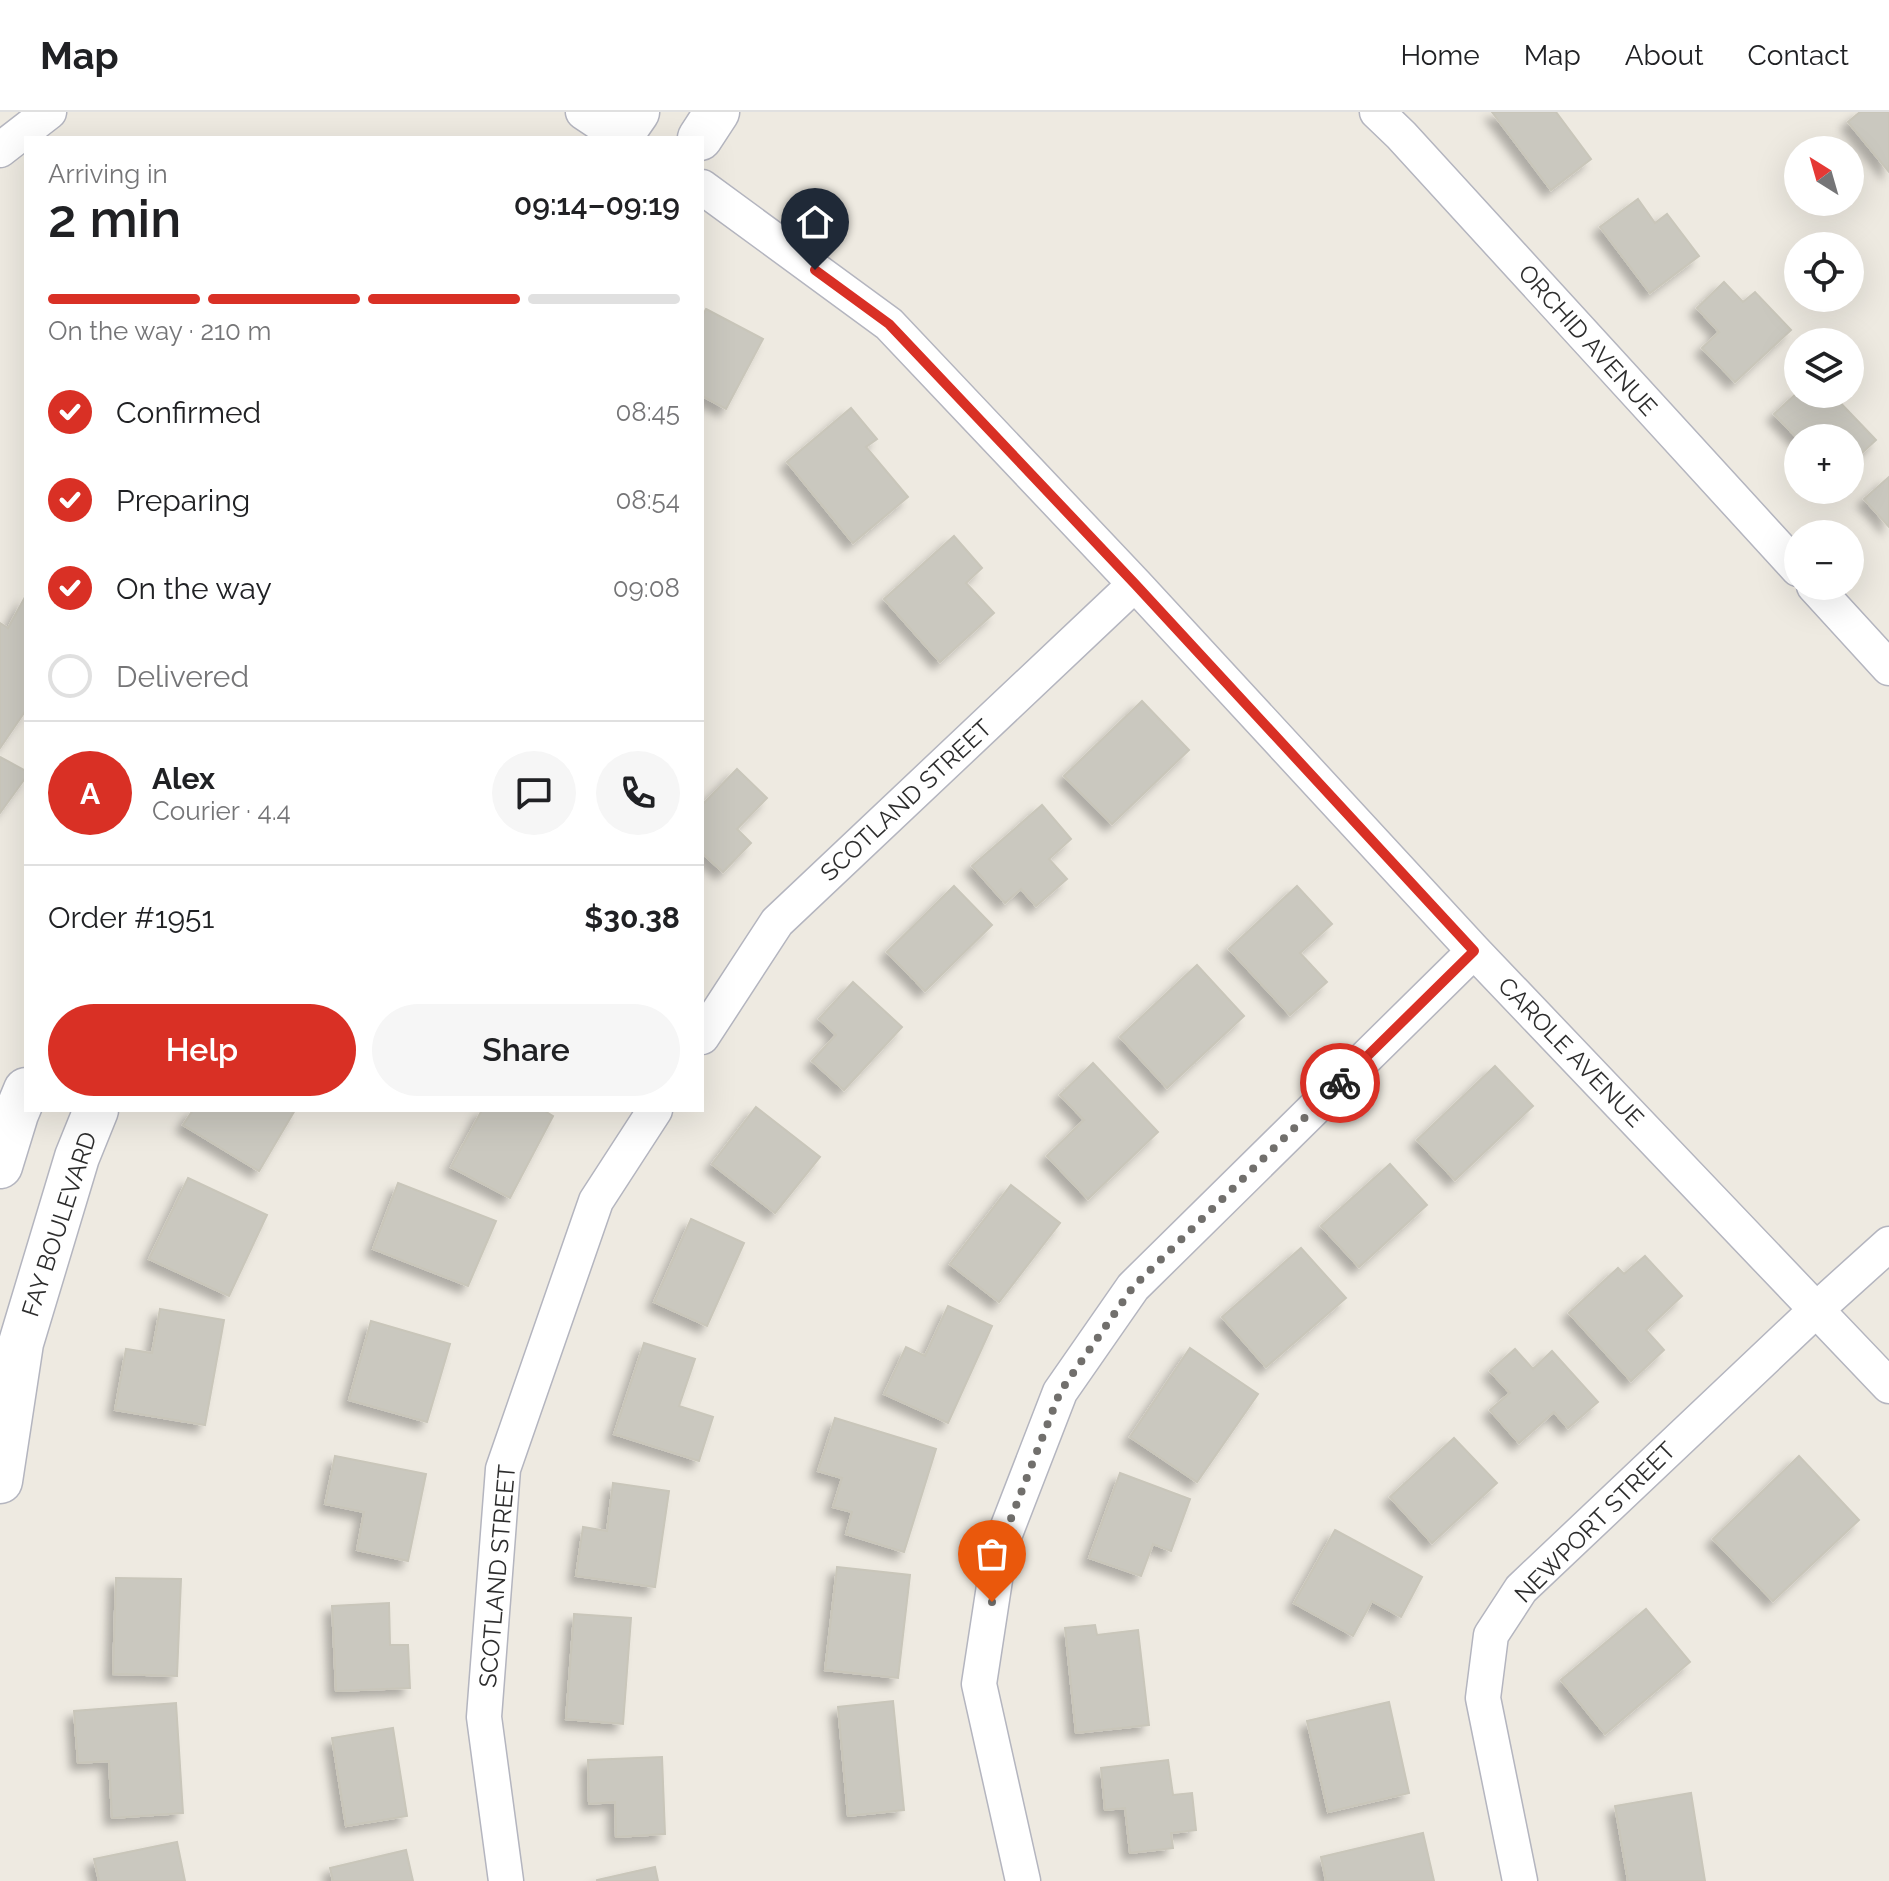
<!DOCTYPE html>
<html lang="en">
<head>
<meta charset="utf-8">
<style>
  :root { --surface:#fff; --page:#f6f6f6; --text:#202124; --muted:#757577; --line:#e0e0e0; --accent:#d93025 }
  body { margin:0; font-family:Raleway,sans-serif; background:var(--page); color:var(--text); height:100vh; display:flex; flex-direction:column; font-size:30px; white-space:nowrap }
  * { box-sizing:border-box; margin:0 }
  p { font-size:26px; color:var(--muted) }
  .icon { flex:none; width:44px; height:44px; fill:none; stroke:currentColor; stroke-width:2; stroke-linecap:round; stroke-linejoin:round }
  .map { position:relative; flex:1; overflow:hidden }
  .panel { position:absolute; left:24px; top:24px; width:680px; height:976px; display:flex; flex-direction:column; background:var(--surface); border-radius:0px; box-shadow:0 8px 32px #0002 }
  .panel>* { flex:none }
  .needle { width:52px; rotate:323deg }
  .fabs { position:absolute; left:1784px; top:24px; display:grid; gap:16px }
  .fabs a { display:grid; place-items:center; width:80px; height:80px; border-radius:50%; background:var(--surface); box-shadow:0 8px 32px #0002; font-size:40px }
  .pin { position:absolute; display:grid; place-items:center; width:68px; height:68px; color:#fff; margin:-82px -34px; border-radius:50% 50% 50% 0; rotate:-45deg; box-shadow:0 0 8px #0007 }
  .pin .icon { rotate:45deg }
  .courier { position:absolute; display:grid; place-items:center; width:80px; height:80px; margin:-40px; border:6px solid #d93025; border-radius:50%; background:#fff; color:#222; box-shadow:0 2px 10px #0007 }
  .summary em { font-style:normal; font-weight:600 }
  .summary div { display:flex; flex-direction:column-reverse }
  .summary { display:flex; align-items:center; justify-content:space-between; height:136px; padding:0 24px }
  h1 { font-size:52px; font-weight:600; line-height:60px }
  .bar { display:grid; grid-template-columns:repeat(4,1fr); gap:12px 8px; align-content:center; height:96px; padding:0 24px }
  .bar i { height:10px; border-radius:6px; background:var(--line) }
  .bar .selected { background:var(--accent) }
  .bar p { grid-column:span 4 }
  .line { display:flex; align-items:center; gap:20px; padding:0 24px; border-top:2px solid var(--line) }
  .line div { flex:1 }
  .round { display:grid; place-items:center; flex:none; width:84px; height:84px; border-radius:42px; background:var(--page) }
  ol { padding:0 24px; list-style:none }
  li { display:flex; align-items:center; gap:24px; height:88px }
  li p { margin-inline-start:auto }
  li .icon { padding:8px; border-radius:50%; background:var(--accent); color:#fff; stroke-width:4 }
  li:last-child { color:var(--muted) }
  li i { width:44px; height:44px; border:4px solid var(--line); border-radius:50% }
  .primary-button { display:flex; gap:16px; margin-top:auto; padding:16px 24px }
  .primary-button a { flex:1; height:92px; border-radius:48px; background:var(--accent); color:#fff; font-size:32px; font-weight:600; line-height:92px; text-align:center }
  .primary-button a+a { background:var(--page); color:var(--text) }
  header { display:flex; align-items:center; gap:48px; box-sizing:border-box; height:112px; padding:0 40px; background:var(--surface); border-bottom:2px solid var(--line) }
  header strong { font-size:38px }
  nav { display:flex; gap:44px; margin-inline-start:auto; font-size:28px }
  .map>svg:first-child { display:block }
  .building { fill:#cac8bf; stroke:#c9c6ba; stroke-width:2; filter:url(#shadow) }
  .lines { fill:none; stroke-linecap:round; stroke-linejoin:round }
  .street-casing { stroke:#b4b5bf; stroke-width:37 }
  .secondary-casing { stroke:#b4b5bf; stroke-width:47 }
  .street { stroke:#fff; stroke-width:34 }
  .secondary { stroke:#fff; stroke-width:44 }
  .done { stroke:#716f6c; stroke-width:8; stroke-dasharray:0 14.4 }
  .route { stroke:#d93025; stroke-width:10 }
  .labels { text-anchor:middle; dominant-baseline:central; stroke-width:6; stroke-linejoin:round; paint-order:stroke }
  .street-label { font-size:24px; fill:#2d2d2d; stroke:#fff }
</style>
</head>
<body>
<header>
<strong>Map</strong>
<nav><a>Home</a><a>Map</a><a>About</a><a>Contact</a></nav>
</header>
<div class="map">
<svg width="1889" height="1769" viewBox="0 0 1889 1769">
  <defs>
    <filter id="shadow"><feDropShadow dx="-7" dy="7" stdDeviation="4" flood-color="#0004"/></filter>
  </defs>
  <rect width="100%" height="100%" fill="#eeeae1"/>
  <path class="building" d="M 1492,0 L 1556,0 L 1591,47 L 1551,78 Z
    M 1860,0 L 1889,0 L 1889,60 L 1848,10 Z
    M 1638,87 L 1655,111 L 1667,102 L 1699,144 L 1650,181 L 1600,115 Z
    M 1724,170 L 1743,190 L 1755,180 L 1791,218 L 1735,270 L 1702,236 L 1719,220 L 1697,196 Z
    M 706,197 L 763,227 L 726,297 L 702,284 L 702,205 Z
    M 1798,280 L 1798,282 L 1832,282 L 1876,328 L 1850,352 L 1850,326 L 1798,327 L 1774,302 Z
    M 851,296 L 877,327 L 866,335 L 908,385 L 853,431 L 787,350 Z
    M 1889,365 L 1889,415 L 1864,387 Z
    M 954,424 L 982,456 L 966,471 L 994,501 L 940,550 L 884,487 Z
    M 25,485 L 26,598 L 0,636 L 0,511 L 8,516 Z
    M 1142,589 L 1189,638 L 1112,712 L 1064,664 Z
    M 0,645 L 26,659 L 26,665 L 0,701 Z
    M 737,657 L 767,686 L 737,717 L 751,731 L 723,760 L 702,741 L 702,693 Z
    M 1042,693 L 1071,727 L 1049,747 L 1067,767 L 1036,794 L 1021,777 L 1005,791 L 972,754 Z
    M 954,774 L 992,813 L 925,879 L 887,840 Z
    M 1297,774 L 1332,812 L 1300,841 L 1327,870 L 1290,903 L 1229,837 Z
    M 1197,853 L 1244,904 L 1167,976 L 1120,925 Z
    M 853,870 L 902,915 L 844,978 L 812,949 L 836,923 L 819,907 Z
    M 1093,951 L 1158,1020 L 1088,1087 L 1047,1044 L 1084,1008 L 1060,983 Z
    M 1495,954 L 1533,994 L 1455,1068 L 1417,1028 Z
    M 756,995 L 820,1045 L 775,1101 L 712,1052 Z
    M 193,998 L 295,998 L 259,1059 L 183,1013 Z
    M 482,998 L 543,998 L 553,1004 L 510,1086 L 451,1055 Z
    M 1390,1052 L 1427,1093 L 1359,1155 L 1321,1114 Z
    M 188,1066 L 267,1103 L 229,1184 L 149,1147 Z
    M 398,1071 L 496,1109 L 468,1174 L 373,1137 Z
    M 1011,1073 L 1060,1111 L 999,1190 L 950,1152 Z
    M 691,1107 L 744,1131 L 707,1214 L 654,1190 Z
    M 1301,1136 L 1346,1186 L 1266,1255 L 1222,1205 Z
    M 1645,1144 L 1682,1184 L 1646,1218 L 1664,1238 L 1631,1269 L 1569,1201 L 1618,1156 L 1624,1162 Z
    M 948,1194 L 992,1214 L 948,1311 L 884,1282 L 906,1235 L 925,1244 Z
    M 160,1197 L 224,1208 L 205,1313 L 115,1298 L 126,1237 L 152,1241 Z
    M 371,1209 L 450,1232 L 427,1310 L 349,1288 Z
    M 644,1231 L 695,1247 L 679,1294 L 713,1305 L 699,1349 L 614,1322 Z
    M 1190,1236 L 1258,1282 L 1197,1370 L 1130,1325 Z
    M 1515,1237 L 1533,1257 L 1552,1239 L 1598,1290 L 1568,1316 L 1554,1300 L 1519,1331 L 1490,1298 L 1510,1281 L 1490,1259 Z
    M 835,1306 L 936,1337 L 904,1440 L 846,1422 L 852,1400 L 833,1395 L 842,1366 L 818,1359 Z
    M 1454,1326 L 1497,1371 L 1432,1431 L 1390,1385 Z
    M 335,1344 L 426,1362 L 408,1449 L 357,1438 L 364,1400 L 325,1392 Z
    M 1799,1344 L 1859,1408 L 1773,1489 L 1713,1427 Z
    M 1120,1361 L 1190,1387 L 1171,1439 L 1153,1432 L 1141,1464 L 1089,1446 Z
    M 613,1371 L 669,1379 L 655,1475 L 576,1464 L 583,1415 L 607,1419 Z
    M 1335,1418 L 1422,1465 L 1401,1505 L 1372,1489 L 1353,1524 L 1294,1491 Z
    M 837,1455 L 910,1463 L 898,1566 L 825,1558 Z
    M 116,1466 L 181,1467 L 177,1564 L 113,1562 Z
    M 389,1491 L 390,1533 L 408,1533 L 410,1576 L 336,1579 L 332,1494 Z
    M 1646,1497 L 1690,1550 L 1605,1622 L 1561,1568 Z
    M 574,1502 L 631,1506 L 623,1612 L 566,1607 Z
    M 1095,1513 L 1097,1523 L 1138,1518 L 1149,1613 L 1076,1621 L 1065,1516 Z
    M 893,1589 L 904,1698 L 848,1704 L 838,1595 Z
    M 1389,1590 L 1409,1681 L 1328,1700 L 1307,1609 Z
    M 176,1591 L 183,1701 L 112,1706 L 109,1649 L 78,1651 L 74,1599 Z
    M 393,1616 L 407,1704 L 346,1714 L 332,1626 Z
    M 662,1645 L 665,1722 L 616,1725 L 615,1690 L 589,1692 L 588,1648 Z
    M 1168,1648 L 1173,1683 L 1192,1681 L 1196,1718 L 1171,1721 L 1173,1736 L 1130,1741 L 1125,1696 L 1105,1698 L 1101,1656 Z
    M 1691,1681 L 1705,1769 L 1628,1769 L 1615,1694 Z
    M 1423,1721 L 1434,1769 L 1326,1769 L 1321,1745 Z
    M 177,1730 L 185,1769 L 99,1769 L 94,1747 Z
    M 406,1738 L 413,1769 L 333,1769 L 330,1756 Z
    M 655,1755 L 658,1769 L 597,1769 L 597,1768 Z"/>
  <g class="lines">
    <defs>
      <path id="street" d="M 583,0 L 622,26
        M 1377,0 L 1401,23 L 1798,457
        M 0,38 L 49,0
        M 702,75 L 889,212 L 1135,472 L 1474,839 L 1889,1274
        M 1814,474 L 1889,556
        M 702,925 L 777,810 L 1135,472
        M 506,1769 L 484,1605 L 503,1357 L 596,1089 L 655,998
        M 1023,1769 L 979,1572 L 1000,1435 L 1060,1280 L 1133,1175 L 1474,839
        M 1520,1769 L 1483,1586 L 1491,1523 L 1521,1477 L 1817,1197 L 1889,1132"/>
      <path id="secondary" d="M 619,26 L 637,0
        M 700,26 L 717,0
        M 0,1054 L 16,1002 L 26,978
        M 0,1369 L 21,1231 L 77,1045 L 96,998"/>
    </defs>
    <use href="#street" class="street-casing"/>
    <use href="#secondary" class="secondary-casing"/>
    <use href="#street" class="street"/>
    <use href="#secondary" class="secondary"/>
  </g>
  <g class="lines">
    <path class="done" d="M 992,1490 L 1000,1435 L 1060,1280 L 1133,1175 L 1340,971"/>
    <path class="route" d="M 815,158 L 889,212 L 1135,472 L 1474,839 L 1340,971"/>
  </g>
  <g class="labels">
    <g class="street-label">
      <text transform="translate(1588 228) rotate(48)">ORCHID AVENUE</text>
      <text transform="translate(906 688) rotate(-43)">SCOTLAND STREET</text>
      <text transform="translate(1571 940) rotate(46)">CAROLE AVENUE</text>
      <text transform="translate(59 1112) rotate(-72)">FAY BOULEVARD</text>
      <text transform="translate(1595 1410) rotate(-45)">NEWPORT STREET</text>
      <text transform="translate(497 1464) rotate(-85)">SCOTLAND STREET</text>
    </g>
  </g>
</svg>
<div class="fabs">
<a><svg class="needle" viewBox="-14 -14 28 28"><path d="M0-13l5 13h-10z" fill="#e53935"/><path d="M0 13l5-13h-10z" fill="#757577"/></svg></a>
<a><svg class="icon" aria-label="locate" viewBox="0 0 24 24"><circle cx="12" cy="12" r="6"/><path d="M12 2v4M12 18v4M2 12h4M18 12h4"/></svg></a>
<a><svg class="icon" aria-label="layers" viewBox="0 0 24 24"><path d="M12 4l9 5-9 5-9-5zM3 14l9 5 9-5"/></svg></a>
<a>+</a>
<a>−</a>
</div>
<div class="pin" style="left:992px;top:1490px;background:#ea580c"><svg class="icon" aria-label="bag" viewBox="0 0 24 24"><path d="M5 8h14l-1 12H6zM9 8a3 3 0 0 1 6 0"/></svg></div>
<div class="pin" style="left:815px;top:158px;background:#1f2937"><svg class="icon" aria-label="home" viewBox="0 0 24 24"><path d="M3 11l9-7 9 7M6 9v11h12V9"/></svg></div>
<div class="courier" style="left:1340px;top:971px"><svg class="icon" aria-label="bike" viewBox="0 0 24 24"><circle cx="6" cy="16" r="4"/><circle cx="18" cy="16" r="4"/><path d="M6 16l4-8h5l3 8M10 8l3 8H6M13 5h3"/></svg></div>
<section class="panel">
<div class="summary"><div><h1>2 min</h1><p>Arriving in</p></div><em>09:14–09:19</em></div>
<div class="bar"><i class="selected"></i><i class="selected"></i><i class="selected"></i><i></i><p>On the way · 210 m</p></div>
<ol>
<li><svg class="icon" aria-label="check" viewBox="0 0 24 24"><path d="M5 12l5 5 9-10"/></svg>Confirmed<p>08:45</p></li>
<li><svg class="icon" aria-label="check" viewBox="0 0 24 24"><path d="M5 12l5 5 9-10"/></svg>Preparing<p>08:54</p></li>
<li><svg class="icon" aria-label="check" viewBox="0 0 24 24"><path d="M5 12l5 5 9-10"/></svg>On the way<p>09:08</p></li>
<li><i></i>Delivered</li>
</ol>
<div class="line" style="height:144px"><b class="round" style="background:var(--accent);color:#fff">A</b><div><b>Alex</b><p>Courier · 4.4</p></div><a class="round"><svg class="icon" aria-label="chat" viewBox="0 0 24 24"><path d="M4 5h16v11H9l-5 4z"/></svg></a><a class="round"><svg class="icon" aria-label="phone" viewBox="0 0 24 24"><path d="M5 4h4l2 5-3 2q2 4 5 5l2-3 5 2v4C11 20 4 13 5 4z"/></svg></a></div>
<div class="line" style="height:104px"><div>Order #1951</div><b>$30.38</b></div>
<div class="primary-button"><a>Help</a><a>Share</a></div>
</section>
</div>
</body>
</html>
